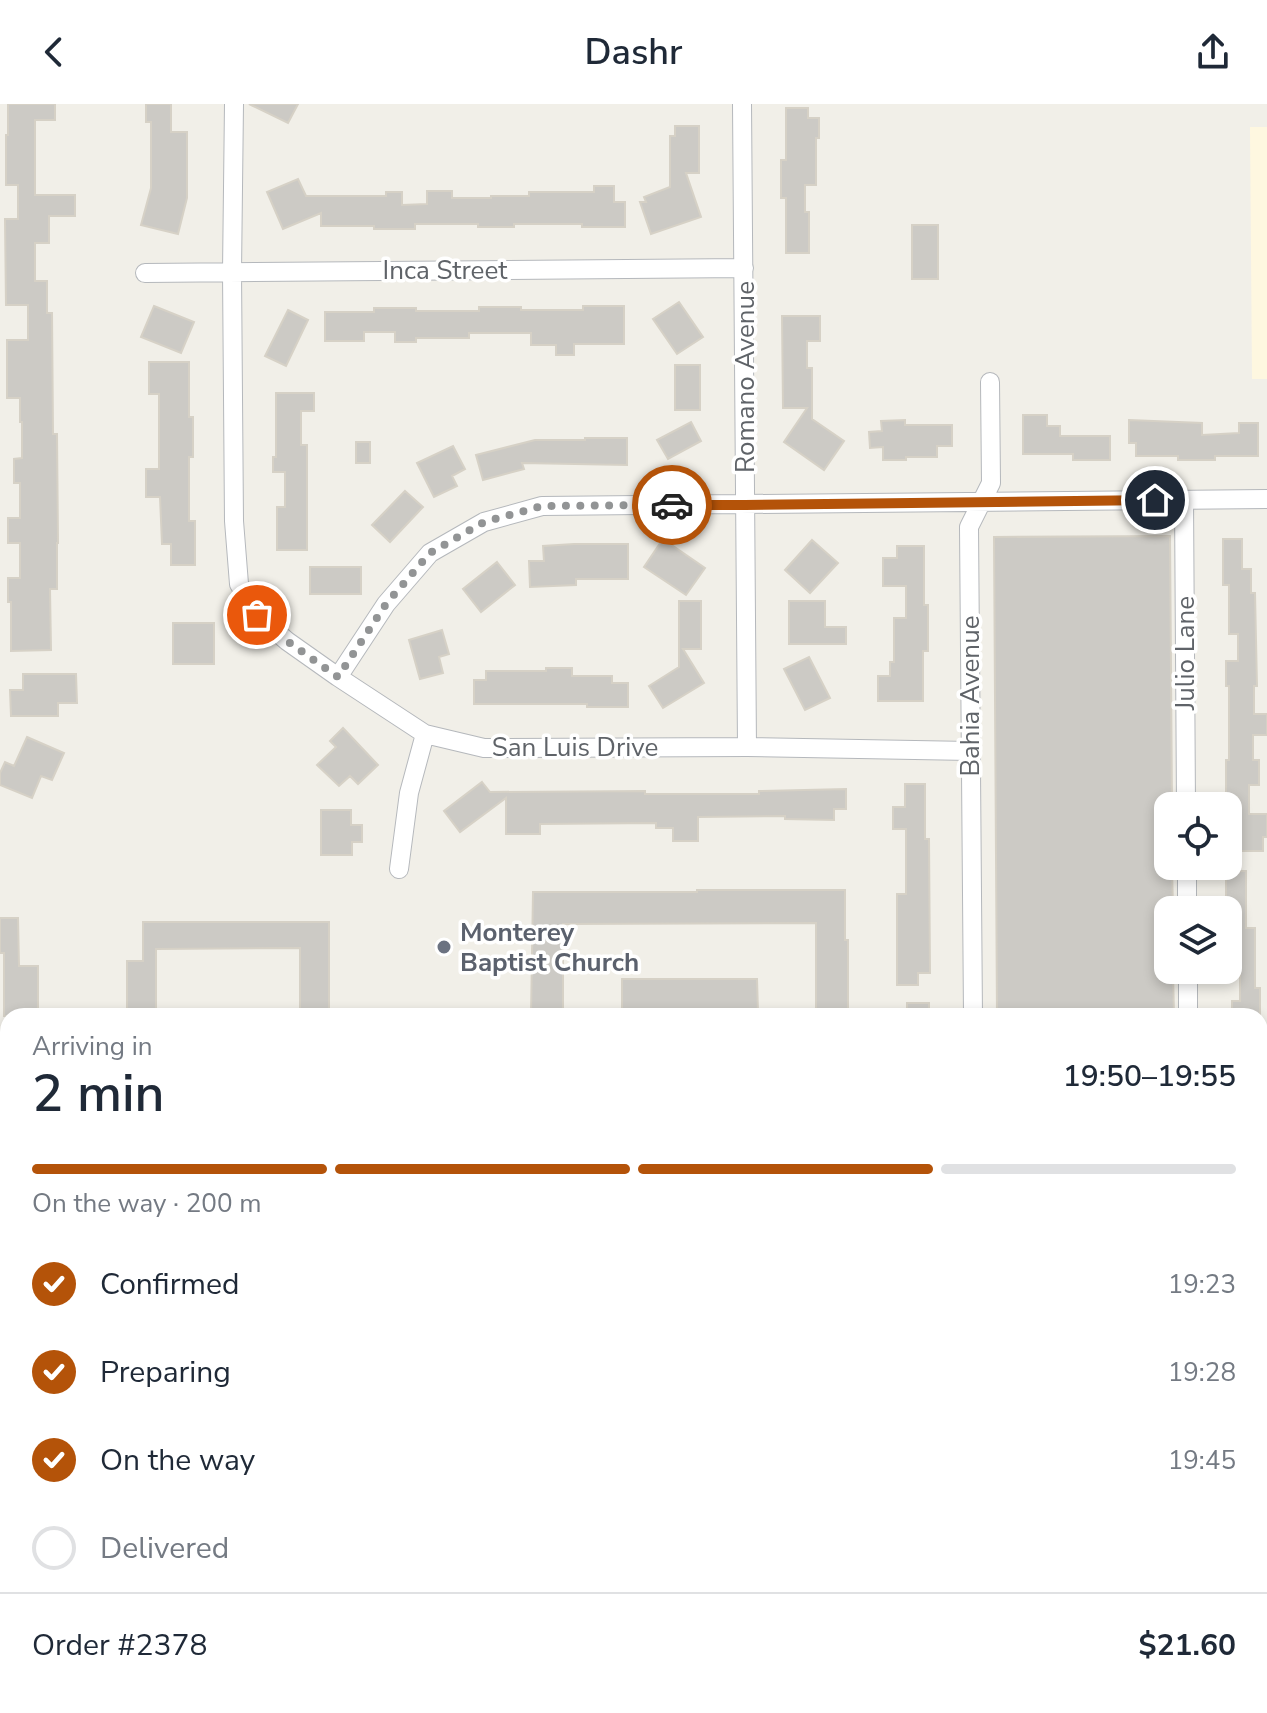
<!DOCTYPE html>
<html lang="en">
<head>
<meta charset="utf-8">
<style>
  :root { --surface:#fff; --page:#f2f2f3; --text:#1f2937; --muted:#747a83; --line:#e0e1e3; --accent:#b45309 }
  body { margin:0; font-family:"Nunito Sans",sans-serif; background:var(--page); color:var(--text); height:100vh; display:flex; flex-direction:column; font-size:30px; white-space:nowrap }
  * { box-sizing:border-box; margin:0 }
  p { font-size:26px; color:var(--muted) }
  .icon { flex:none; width:44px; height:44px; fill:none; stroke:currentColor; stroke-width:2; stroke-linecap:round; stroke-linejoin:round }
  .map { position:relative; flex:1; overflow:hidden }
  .drawer { position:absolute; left:0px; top:904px; width:1268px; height:706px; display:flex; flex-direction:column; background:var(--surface); border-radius:24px 24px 0 0; box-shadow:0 4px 12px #0003 }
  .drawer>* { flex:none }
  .fabs { position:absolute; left:1154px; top:688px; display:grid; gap:16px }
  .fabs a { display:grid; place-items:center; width:88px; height:88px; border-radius:16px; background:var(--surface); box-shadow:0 4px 12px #0003; font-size:40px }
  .pin { position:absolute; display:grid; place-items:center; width:68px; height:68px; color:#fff; margin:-34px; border:4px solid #fff; border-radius:50%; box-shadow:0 2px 8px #0007 }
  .courier { position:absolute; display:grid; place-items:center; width:80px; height:80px; margin:-40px; border:6px solid #b45309; border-radius:50%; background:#fff; color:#222; box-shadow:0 2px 10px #0007 }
  .headline em { font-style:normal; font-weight:600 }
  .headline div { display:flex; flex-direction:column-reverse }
  .headline { display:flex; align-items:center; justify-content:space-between; height:136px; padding:0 32px }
  h1 { font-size:52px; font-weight:600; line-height:60px }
  .bar { display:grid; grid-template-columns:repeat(4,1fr); gap:12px 8px; align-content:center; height:96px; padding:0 32px }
  .bar i { height:10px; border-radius:6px; background:var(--line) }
  .bar .selected { background:var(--accent) }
  .bar p { grid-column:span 4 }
  .line { display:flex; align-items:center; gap:20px; padding:0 32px; border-top:2px solid var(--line) }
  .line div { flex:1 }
  ol { padding:0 32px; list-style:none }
  li { display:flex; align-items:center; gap:24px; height:88px }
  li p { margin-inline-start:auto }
  li .icon { padding:8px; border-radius:50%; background:var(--accent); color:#fff; stroke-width:4 }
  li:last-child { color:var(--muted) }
  li i { width:44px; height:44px; border:4px solid var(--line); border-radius:50% }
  header { display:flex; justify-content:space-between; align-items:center; height:104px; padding:0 32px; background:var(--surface); font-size:36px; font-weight:600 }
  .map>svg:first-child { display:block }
  .commercial { fill:#fef7e0 }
  .building { fill:#cccac5; stroke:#d6d1c6; stroke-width:2 }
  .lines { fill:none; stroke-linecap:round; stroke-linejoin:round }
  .minor-casing { stroke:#b5b8bc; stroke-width:20 }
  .tertiary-casing { stroke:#b5b8bc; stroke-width:26 }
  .secondary-casing { stroke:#b6babf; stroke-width:28 }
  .minor { stroke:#fff; stroke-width:18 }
  .tertiary { stroke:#fff; stroke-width:24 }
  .secondary { stroke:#fff; stroke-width:26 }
  .done { stroke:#929495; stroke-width:8; stroke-dasharray:0 14.4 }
  .route { stroke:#b45309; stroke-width:10 }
  .worship-dot { fill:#6b7280; stroke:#fff; stroke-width:3 }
  .labels { text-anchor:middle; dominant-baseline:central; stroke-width:7; stroke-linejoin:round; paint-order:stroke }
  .street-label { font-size:26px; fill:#5f6368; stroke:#fff }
  .worship-label { font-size:26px; font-weight:bold; fill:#5b616d; stroke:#fff; text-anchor:start }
</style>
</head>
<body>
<header><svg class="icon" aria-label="back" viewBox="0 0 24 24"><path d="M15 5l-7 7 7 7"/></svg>Dashr<svg class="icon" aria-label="share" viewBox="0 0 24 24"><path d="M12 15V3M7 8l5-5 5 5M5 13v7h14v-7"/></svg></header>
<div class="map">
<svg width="1267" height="1609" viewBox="0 0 1267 1609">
  <rect width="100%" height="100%" fill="#f1efe8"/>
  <path class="commercial" d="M 1250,23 L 1267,23 L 1267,275 L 1252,275 Z
    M 0,1309 L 8,1309 L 8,1406 L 0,1406 Z"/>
  <path class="building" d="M 8,0 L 55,0 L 55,16 L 35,16 L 35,91 L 75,91 L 75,112 L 49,112 L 49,139 L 35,139 L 35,177 L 47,177 L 47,209 L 52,209 L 53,330 L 57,330 L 58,439 L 57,439 L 57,485 L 50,485 L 51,546 L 11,547 L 11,498 L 8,498 L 8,474 L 20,474 L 20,439 L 8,439 L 8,414 L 20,414 L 20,379 L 14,379 L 14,355 L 22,354 L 22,318 L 20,318 L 20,294 L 7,294 L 7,236 L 28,236 L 28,201 L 6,201 L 5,115 L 18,115 L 18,81 L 6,81 L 6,31 L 8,31 Z
    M 146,0 L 171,0 L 171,28 L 187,28 L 187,94 L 178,130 L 141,121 L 151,84 L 151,18 L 146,18 Z
    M 249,0 L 298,0 L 288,19 Z
    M 786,4 L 808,4 L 808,14 L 819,14 L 819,34 L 816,34 L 816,81 L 805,81 L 805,108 L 809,108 L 809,149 L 786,149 L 786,94 L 781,94 L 781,56 L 786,56 Z
    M 675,22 L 699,22 L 699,69 L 686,69 L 701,113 L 651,130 L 640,98 L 646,98 L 644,93 L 670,83 L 670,32 L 675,32 Z
    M 298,75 L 306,92 L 386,92 L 386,88 L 402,88 L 402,101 L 427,100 L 427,87 L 452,87 L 452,94 L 491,94 L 491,92 L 529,92 L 529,88 L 594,88 L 594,82 L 614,82 L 614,98 L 625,98 L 625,123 L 582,123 L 582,120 L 514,120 L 514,123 L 478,123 L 478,120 L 415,120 L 415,125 L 374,125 L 374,122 L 321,122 L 321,109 L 283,125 L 267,88 Z
    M 912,121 L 938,121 L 938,175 L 912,175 Z
    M 679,198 L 703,233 L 677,250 L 653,215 Z
    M 154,202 L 194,218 L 181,249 L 141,233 Z
    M 583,202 L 624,202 L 624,240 L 574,240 L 574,251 L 556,251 L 556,241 L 531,241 L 531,229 L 469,229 L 469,234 L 416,234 L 416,238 L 395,238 L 395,228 L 364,228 L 364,237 L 325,237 L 325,208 L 374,208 L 374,204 L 416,204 L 416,207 L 479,207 L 479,203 L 521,203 L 521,206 L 583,206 Z
    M 288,206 L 308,216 L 286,262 L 265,252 Z
    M 782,212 L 820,212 L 820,237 L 807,237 L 807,264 L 812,264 L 812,315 L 844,337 L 824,366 L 784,338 L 807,304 L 783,304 Z
    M 149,258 L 189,258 L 189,313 L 193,313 L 193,353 L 189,353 L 189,417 L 195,417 L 195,461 L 171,461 L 171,440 L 162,440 L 160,393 L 146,393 L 146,365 L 159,365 L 159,290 L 149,290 Z
    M 675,261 L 700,261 L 700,306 L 675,306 Z
    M 276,289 L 314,289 L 314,307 L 301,307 L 301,341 L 307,341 L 307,446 L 277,446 L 277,403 L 285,403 L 285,368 L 273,368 L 273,353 L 276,353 Z
    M 1023,311 L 1047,311 L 1047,322 L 1060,322 L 1060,332 L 1110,332 L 1110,356 L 1073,356 L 1073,350 L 1023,350 Z
    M 905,316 L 905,321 L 952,321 L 952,342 L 937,342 L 937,353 L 906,353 L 906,356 L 883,356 L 883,343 L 870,344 L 869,328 L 882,327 L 881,317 Z
    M 1129,316 L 1202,319 L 1202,331 L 1239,329 L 1239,319 L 1258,319 L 1258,352 L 1215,352 L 1215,356 L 1178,356 L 1178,352 L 1136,352 L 1136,339 L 1129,339 Z
    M 691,318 L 701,337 L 668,355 L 657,336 Z
    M 585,334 L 627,334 L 627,361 L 522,359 L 524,365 L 483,376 L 476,351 L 535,336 L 585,336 Z
    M 356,338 L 370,338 L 370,359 L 356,359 Z
    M 453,342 L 465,365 L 452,372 L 457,382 L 434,393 L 417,359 Z
    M 405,387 L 423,403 L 390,438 L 372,421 Z
    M 1170,432 L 1172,702 L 1168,702 L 1168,762 L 1172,762 L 1173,806 L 1168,806 L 1168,866 L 1173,866 L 1174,912 L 997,912 L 994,433 Z
    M 663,435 L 705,464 L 686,491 L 644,463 Z
    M 1223,435 L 1242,435 L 1242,465 L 1251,465 L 1251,489 L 1255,489 L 1257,582 L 1254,582 L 1254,610 L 1267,610 L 1267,631 L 1253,631 L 1253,656 L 1259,656 L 1259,681 L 1249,681 L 1249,710 L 1267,710 L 1267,733 L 1263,733 L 1263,747 L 1237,747 L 1237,693 L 1226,693 L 1226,656 L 1229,656 L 1229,582 L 1226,582 L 1226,557 L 1238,557 L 1238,530 L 1229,530 L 1229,481 L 1223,481 Z
    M 812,436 L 838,459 L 810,489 L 785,466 Z
    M 574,440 L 628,440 L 628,475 L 576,475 L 576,481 L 530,483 L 529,457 L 544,457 L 543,442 Z
    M 897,442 L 924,442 L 924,501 L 928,501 L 928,547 L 923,547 L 923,597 L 878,597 L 878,572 L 890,572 L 890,558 L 894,558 L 894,514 L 906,514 L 906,482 L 883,482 L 883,454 L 897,454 Z
    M 497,458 L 515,481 L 481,508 L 463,485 Z
    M 310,463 L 361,463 L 361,490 L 310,490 Z
    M 679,497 L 701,497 L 701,545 L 683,545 L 704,579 L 663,604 L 649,582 L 679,563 Z
    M 789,497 L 825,497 L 825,523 L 846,523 L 846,540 L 789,540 Z
    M 173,519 L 214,519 L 214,560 L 173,560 Z
    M 442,526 L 449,550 L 439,553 L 443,569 L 420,575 L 409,536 Z
    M 809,553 L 830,594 L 805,606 L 784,565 Z
    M 546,564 L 572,564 L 572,572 L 612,572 L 612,579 L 628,579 L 628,603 L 587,603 L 587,600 L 474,600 L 474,576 L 486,576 L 486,567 L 546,567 Z
    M 23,570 L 76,570 L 77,599 L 58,599 L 58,612 L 11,612 L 10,586 L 23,586 Z
    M 343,624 L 378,661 L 358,680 L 350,672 L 339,682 L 317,661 L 336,643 L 330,637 Z
    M 27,633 L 64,649 L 52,676 L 41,672 L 32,694 L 0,681 L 0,669 L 5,658 L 14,662 Z
    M 482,678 L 490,688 L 645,687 L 645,690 L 759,690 L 759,687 L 846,685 L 846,705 L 834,705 L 834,716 L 785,715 L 785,712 L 698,713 L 698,737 L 673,737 L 673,724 L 656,724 L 656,719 L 540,720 L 540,730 L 506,730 L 506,694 L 460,728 L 444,707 Z
    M 905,680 L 925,680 L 925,735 L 929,735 L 930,869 L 918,869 L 918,881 L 897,881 L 897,790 L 906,790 L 906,725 L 893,725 L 893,703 L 905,703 Z
    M 321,706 L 351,706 L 351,721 L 362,721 L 362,738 L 352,738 L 352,751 L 321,751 Z
    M 1226,767 L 1246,767 L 1246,824 L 1255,824 L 1255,884 L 1260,884 L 1260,912 L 1232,912 L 1232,897 L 1240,897 L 1240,864 L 1232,864 L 1232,809 L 1228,809 L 1228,806 L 1226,806 Z
    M 697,786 L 845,786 L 845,836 L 848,836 L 848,912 L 816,912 L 816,819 L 563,820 L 563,912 L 531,912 L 533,788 L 697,788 Z
    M 0,814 L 18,814 L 19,862 L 38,862 L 38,912 L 4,912 L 4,849 L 0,849 Z
    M 143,818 L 329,818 L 329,912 L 300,912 L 300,844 L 156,845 L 156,912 L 127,912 L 127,857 L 143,857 Z
    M 622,875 L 757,875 L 758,908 L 622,908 Z
    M 907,899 L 929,899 L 929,912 L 907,912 Z"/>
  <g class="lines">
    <defs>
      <path id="minor" d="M 234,0 L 232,168 L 234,417 L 239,480 L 257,511 L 287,537 L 338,573 L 425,630 L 484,644 L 747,643 L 970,647
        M 742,0 L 747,643
        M 145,169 L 744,164
        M 1184,396 L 1186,702
        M 338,573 L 386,500 L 430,449 L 484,418 L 542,402 L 1267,395
        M 1187,762 L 1187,806
        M 399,765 L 409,689 L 425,630
        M 1188,866 L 1188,912
        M 973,912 L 969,423 L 991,379 L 990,278
        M 1260,1013 L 1267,1013
        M 171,1602 L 171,1609
        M 377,1602 L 377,1609
        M 624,1602 L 624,1609"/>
      <path id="tertiary" d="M 871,1602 L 871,1609"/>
      <path id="secondary" d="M 1260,1261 L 1267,1262
        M 0,1265 L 8,1264
        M 1260,1287 L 1267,1288
        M 0,1293 L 8,1293"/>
    </defs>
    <use href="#minor" class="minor-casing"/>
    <use href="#tertiary" class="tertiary-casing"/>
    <use href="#secondary" class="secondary-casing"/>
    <use href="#minor" class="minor"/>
    <use href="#tertiary" class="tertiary"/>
    <use href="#secondary" class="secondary"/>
  </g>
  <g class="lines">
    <path class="done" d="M 257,511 L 287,537 L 338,573 L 386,500 L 430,449 L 484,418 L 542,402 L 672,401"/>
    <path class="route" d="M 672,401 L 745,401 L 1155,396"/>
  </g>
  <circle class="worship-dot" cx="444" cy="843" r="8"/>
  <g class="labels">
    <g class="street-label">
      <text x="445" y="166">Inca Street</text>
      <text transform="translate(745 273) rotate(-90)">Romano Avenue</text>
      <text transform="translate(1185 549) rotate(-90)">Julio Lane</text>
      <text transform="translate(970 592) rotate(-90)">Bahia Avenue</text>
      <text x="575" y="643">San Luis Drive</text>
    </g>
    <g class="worship-label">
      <text x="460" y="828">Monterey<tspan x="460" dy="30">Baptist Church</tspan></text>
    </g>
  </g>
</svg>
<div class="fabs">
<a><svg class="icon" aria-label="locate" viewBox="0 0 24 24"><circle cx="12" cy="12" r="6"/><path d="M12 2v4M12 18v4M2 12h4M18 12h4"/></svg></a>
<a><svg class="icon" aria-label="layers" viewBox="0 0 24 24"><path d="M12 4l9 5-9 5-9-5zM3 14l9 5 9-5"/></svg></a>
</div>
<div class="pin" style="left:257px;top:511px;background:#ea580c"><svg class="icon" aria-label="bag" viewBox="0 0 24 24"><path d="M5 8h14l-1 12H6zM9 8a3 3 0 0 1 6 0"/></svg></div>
<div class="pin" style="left:1155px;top:396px;background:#1f2937"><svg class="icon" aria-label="home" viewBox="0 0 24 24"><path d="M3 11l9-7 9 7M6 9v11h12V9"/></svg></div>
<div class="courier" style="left:672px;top:401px"><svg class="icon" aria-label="car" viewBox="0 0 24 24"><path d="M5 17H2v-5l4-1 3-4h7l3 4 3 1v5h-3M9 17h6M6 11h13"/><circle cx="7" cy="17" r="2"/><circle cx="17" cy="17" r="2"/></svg></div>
<section class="drawer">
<div class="headline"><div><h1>2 min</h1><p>Arriving in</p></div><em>19:50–19:55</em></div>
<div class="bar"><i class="selected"></i><i class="selected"></i><i class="selected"></i><i></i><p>On the way · 200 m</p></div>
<ol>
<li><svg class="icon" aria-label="check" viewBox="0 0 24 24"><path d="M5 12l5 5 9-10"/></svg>Confirmed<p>19:23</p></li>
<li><svg class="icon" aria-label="check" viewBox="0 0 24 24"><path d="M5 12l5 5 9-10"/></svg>Preparing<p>19:28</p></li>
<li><svg class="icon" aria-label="check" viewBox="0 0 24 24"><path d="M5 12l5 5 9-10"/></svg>On the way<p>19:45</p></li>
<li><i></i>Delivered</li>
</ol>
<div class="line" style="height:104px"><div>Order #2378</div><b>$21.60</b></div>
</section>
</div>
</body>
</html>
